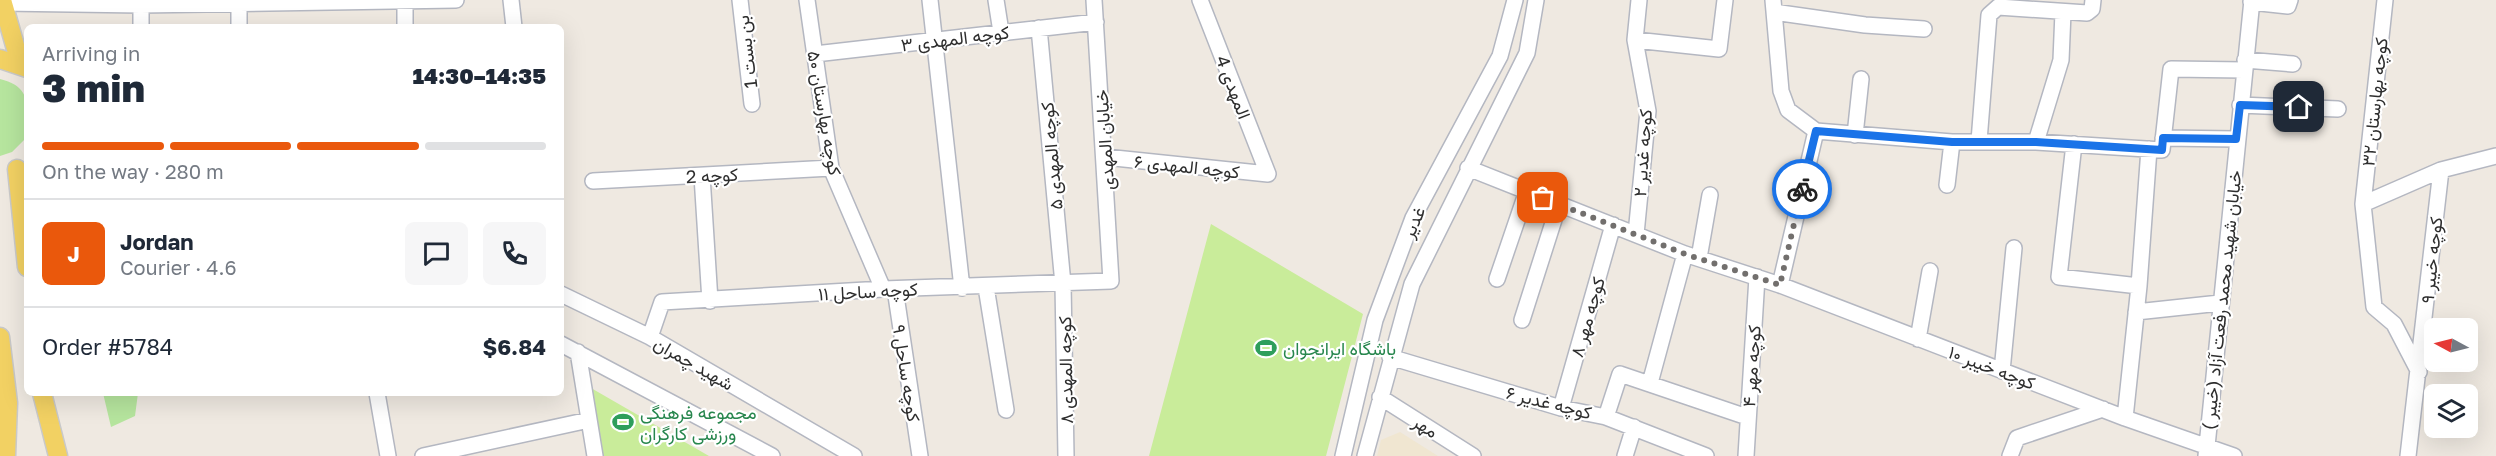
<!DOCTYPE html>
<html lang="en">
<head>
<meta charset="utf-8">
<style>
  :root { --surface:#fff; --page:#f6f6f7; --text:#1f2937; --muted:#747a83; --line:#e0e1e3; --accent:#ea580c }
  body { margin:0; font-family:"Golos Text",Vazirmatn,sans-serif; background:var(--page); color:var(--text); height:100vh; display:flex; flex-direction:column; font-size:22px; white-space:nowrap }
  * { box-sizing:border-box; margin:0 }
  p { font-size:20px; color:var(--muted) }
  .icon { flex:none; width:33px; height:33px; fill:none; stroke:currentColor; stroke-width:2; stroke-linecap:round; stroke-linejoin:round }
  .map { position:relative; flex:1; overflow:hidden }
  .drawer { position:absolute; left:24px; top:24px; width:540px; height:372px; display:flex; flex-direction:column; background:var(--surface); border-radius:9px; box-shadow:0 6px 24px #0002 }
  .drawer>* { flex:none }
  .needle { width:39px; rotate:277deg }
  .fabs { position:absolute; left:2424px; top:318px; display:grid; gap:12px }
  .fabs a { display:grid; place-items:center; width:54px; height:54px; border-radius:9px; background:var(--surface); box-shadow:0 6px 24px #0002; font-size:30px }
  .pin { position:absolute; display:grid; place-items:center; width:51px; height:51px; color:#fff; margin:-26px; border-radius:12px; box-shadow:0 3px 9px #0006 }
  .courier { position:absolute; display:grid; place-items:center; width:60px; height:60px; margin:-30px; border:4px solid #1a73e8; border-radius:50%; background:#fff; color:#222; box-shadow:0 2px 8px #0007 }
  .head em { font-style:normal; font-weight:800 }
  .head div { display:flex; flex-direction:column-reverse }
  .head { display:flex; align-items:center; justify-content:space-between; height:102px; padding:0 18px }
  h1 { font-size:39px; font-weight:800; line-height:45px }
  .bar { display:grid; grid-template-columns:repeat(4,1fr); gap:9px 6px; align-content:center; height:72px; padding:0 18px }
  .bar i { height:8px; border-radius:4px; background:var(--line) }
  .bar .on { background:var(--accent) }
  .bar p { grid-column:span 4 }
  .line { display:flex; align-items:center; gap:15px; padding:0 18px; border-top:2px solid var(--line) }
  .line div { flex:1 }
  .round { display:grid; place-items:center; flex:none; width:63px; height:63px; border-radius:9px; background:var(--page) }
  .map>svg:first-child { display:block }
  .education { fill:#f0e6d1 }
  .green { fill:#b6e59e }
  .pitch { fill:#c9ec9a }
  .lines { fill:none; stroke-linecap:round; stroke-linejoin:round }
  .minor-casing { stroke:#b4b7c1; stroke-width:18 }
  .major-casing { stroke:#c9c9c9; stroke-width:21 }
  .minor { stroke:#fff; stroke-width:15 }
  .major { stroke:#f2d163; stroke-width:18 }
  .done { stroke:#726f6d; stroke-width:6; stroke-dasharray:0 10.8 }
  .route { stroke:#1a73e8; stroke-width:8 }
  .labels { text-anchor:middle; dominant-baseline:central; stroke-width:4.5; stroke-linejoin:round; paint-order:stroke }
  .street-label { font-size:18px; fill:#2e2e2e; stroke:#fff }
  .leisure-label { font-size:18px; fill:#27864d; stroke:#fff; text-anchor:start }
</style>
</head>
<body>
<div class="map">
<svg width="2496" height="456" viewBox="0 0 2496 456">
  <rect width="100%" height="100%" fill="#efe9e1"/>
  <path class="education" d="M 1400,432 L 1438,456 L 1377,456 L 1381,440 Z"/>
  <path class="green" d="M 0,79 C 34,87 27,109 27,137 L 12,152 L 0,156 Z
    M 103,393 L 138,393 L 135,416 L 111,427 Z"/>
  <path class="pitch" d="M 1211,224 L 1363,314 L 1326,456 L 1149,456 Z
    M 591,388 L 709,456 L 603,456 Z"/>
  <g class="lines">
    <defs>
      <path id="minor" d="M 239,0 L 239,27
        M 511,0 L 514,27
        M 740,0 L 752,104
        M 807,0 L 831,168 L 883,289
        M 930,0 L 962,288
        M 996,0 L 1001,32
        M 1773,0 L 1781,91 L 1788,110 L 1816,131 L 1780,285
        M 2385,0 L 2363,204 L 2374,307 L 2394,324 L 2419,372
        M 2251,2 L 2288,6 L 2290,0
        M 2,3 L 141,5 L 456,0
        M 1774,12 L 1865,25 L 1924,29
        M 141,27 L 141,5
        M 405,27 L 405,1
        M 1039,28 L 1063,284 L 1066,456
        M 1635,40 L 1719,49 L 1725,0
        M 815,54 L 1096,22
        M 2245,60 L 2293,64
        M 2240,105 L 2338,109
        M 1816,131 L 1952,142 L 2036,142 L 2162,150 L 2171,69 L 2244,70
        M 1855,135 L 1861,79
        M 2163,138 L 2236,139
        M 1979,141 L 1989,15 L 1998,7 L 2087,13 L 2092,9 L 2093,0
        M 2036,142 L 2061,60 L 2063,12
        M 2074,144 L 2059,277 L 2139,286
        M 1105,157 L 1268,174 L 1200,0
        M 1468,168 L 1685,254 L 1780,285 L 2125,418 L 2234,456
        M 702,176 L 710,301
        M 593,181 L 831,168
        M 1947,185 L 1952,142
        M 2363,204 L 2441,170 L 2496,156
        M 1636,234 L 1648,111 L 1635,40 L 1639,0
        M 1699,258 L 1710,195
        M 1497,279 L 1527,191
        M 986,287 L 1006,410
        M 895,289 L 920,456
        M 561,294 L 650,337 L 854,456
        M 2136,312 L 2220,303
        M 1522,320 L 1559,204
        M 650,337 L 662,302 L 883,289 L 1111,281 L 1094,0
        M 1918,339 L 1930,271
        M 561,344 L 772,456
        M 578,352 L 595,456
        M 1390,357 L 1561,408 L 1606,417 L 1706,456
        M 2002,371 L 2014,248
        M 1650,383 L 1685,254
        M 377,393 L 388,456
        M 1380,397 L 1473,456
        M 1561,408 L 1613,225
        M 1606,417 L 1620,374 L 1747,417
        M 2125,418 L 2139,286 L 2149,149
        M 423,456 L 589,420
        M 1343,456 L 1375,320 L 1413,218 L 1500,56 L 1515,0
        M 1365,456 L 1412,284 L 1527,53 L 1536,0
        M 1625,456 L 1634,427
        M 1746,456 L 1757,277
        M 2010,456 L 2017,438 L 2103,409
        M 2206,456 L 2252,0
        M 2408,456 L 2441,170"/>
      <path id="major" d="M 2,0 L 20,63
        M 0,59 L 27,68
        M 17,169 L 27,267
        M 0,337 L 8,403 L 6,456
        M 42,393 L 58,456"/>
    </defs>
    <use href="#minor" class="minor-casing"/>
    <use href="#major" class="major-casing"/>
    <use href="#minor" class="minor"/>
    <use href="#major" class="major"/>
  </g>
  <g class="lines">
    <path class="done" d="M 1543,198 L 1685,254 L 1780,285 L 1802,189"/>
    <path class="route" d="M 1802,189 L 1816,131 L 1952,142 L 2036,142 L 2162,150 L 2163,138 L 2236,139 L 2240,105 L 2299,107"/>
  </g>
  <defs>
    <symbol id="stadium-bare" viewBox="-9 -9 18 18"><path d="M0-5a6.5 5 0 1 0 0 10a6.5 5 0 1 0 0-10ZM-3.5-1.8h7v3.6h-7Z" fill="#2e9e5b" stroke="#fff" stroke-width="2.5" paint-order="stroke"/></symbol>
  </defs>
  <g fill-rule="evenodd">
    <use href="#stadium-bare" x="1251" y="333" width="30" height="30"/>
    <use href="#stadium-bare" x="608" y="407" width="30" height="30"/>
  </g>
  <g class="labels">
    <g class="street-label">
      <text transform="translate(955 38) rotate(-7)">کوچه المهدی ۳</text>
      <text transform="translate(746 52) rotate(-97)">بن بست 1</text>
      <text transform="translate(1234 87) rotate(69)">المهدی 4</text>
      <text transform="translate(2374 102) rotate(-84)">کوچه بهارستان ۳۲</text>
      <text transform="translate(825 113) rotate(80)">کوچه بهارستان ۵۰</text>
      <text transform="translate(1104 140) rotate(-94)">خیابان المهدی</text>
      <text transform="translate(1642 153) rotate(-86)">کوچه غدیر ۲</text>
      <text transform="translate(1051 156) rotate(-95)">کوچه المهدی ۵</text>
      <text transform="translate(1187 166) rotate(6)">کوچه المهدی ۶</text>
      <text transform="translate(712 175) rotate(-3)">کوچه 2</text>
      <text transform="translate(1413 222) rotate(-66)">غدیر</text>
      <text transform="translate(2431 260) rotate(-84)">کوچه خیبر ۹</text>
      <text transform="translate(868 291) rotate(-3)">کوچه ساحل ۱۱</text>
      <text transform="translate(2221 300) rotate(-84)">( خیبر) خیابان شهید محمد رفعت آزاد</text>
      <text transform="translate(1587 317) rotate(-74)">کوچه مهر ۸</text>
      <text transform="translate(694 363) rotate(30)">شهید چمران</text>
      <text transform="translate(1751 366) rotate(-86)">کوچه مهر ۴</text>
      <text transform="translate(1992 367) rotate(21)">کوچه خیبر ۱۰</text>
      <text transform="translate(1065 370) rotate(-91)">کوچه المهدی ۸</text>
      <text transform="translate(907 373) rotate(81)">کوچه ساحل ۹</text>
      <text transform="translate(1549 402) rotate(14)">کوچه غدیر ۶</text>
      <text transform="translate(1426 426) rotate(33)">مهر</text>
    </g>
    <g class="leisure-label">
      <text x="1283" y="348">باشگاه ایرانجوان</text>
      <text x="640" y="412">مجموعه فرهنگی<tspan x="640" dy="21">ورزشی کارگران</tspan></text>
    </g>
  </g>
</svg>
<div class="fabs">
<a><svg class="needle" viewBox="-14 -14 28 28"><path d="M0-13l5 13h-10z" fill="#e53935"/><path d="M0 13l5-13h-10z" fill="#747a83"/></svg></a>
<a><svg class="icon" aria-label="layers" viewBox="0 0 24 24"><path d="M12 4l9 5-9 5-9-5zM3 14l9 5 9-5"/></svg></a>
</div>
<div class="pin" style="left:1543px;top:198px;background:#ea580c"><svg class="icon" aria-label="bag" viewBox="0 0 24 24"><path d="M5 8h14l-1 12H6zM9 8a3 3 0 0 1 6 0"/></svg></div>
<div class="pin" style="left:2299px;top:107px;background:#1f2937"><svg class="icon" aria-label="home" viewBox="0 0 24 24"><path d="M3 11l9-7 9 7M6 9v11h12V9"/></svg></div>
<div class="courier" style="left:1802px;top:189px"><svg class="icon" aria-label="bike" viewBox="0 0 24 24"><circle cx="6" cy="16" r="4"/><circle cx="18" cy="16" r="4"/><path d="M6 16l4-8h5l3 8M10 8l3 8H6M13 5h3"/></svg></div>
<section class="drawer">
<div class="head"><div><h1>3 min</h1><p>Arriving in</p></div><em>14:30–14:35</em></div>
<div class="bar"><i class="on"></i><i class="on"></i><i class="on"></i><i></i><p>On the way · 280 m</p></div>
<div class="line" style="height:108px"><b class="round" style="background:var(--accent);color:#fff">J</b><div><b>Jordan</b><p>Courier · 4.6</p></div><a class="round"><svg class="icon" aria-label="chat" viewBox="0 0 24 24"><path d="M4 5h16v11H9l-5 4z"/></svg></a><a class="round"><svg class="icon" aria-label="phone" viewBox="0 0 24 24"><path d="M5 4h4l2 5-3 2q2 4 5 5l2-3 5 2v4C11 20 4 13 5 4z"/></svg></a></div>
<div class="line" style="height:78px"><div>Order #5784</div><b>$6.84</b></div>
</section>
</div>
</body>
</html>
